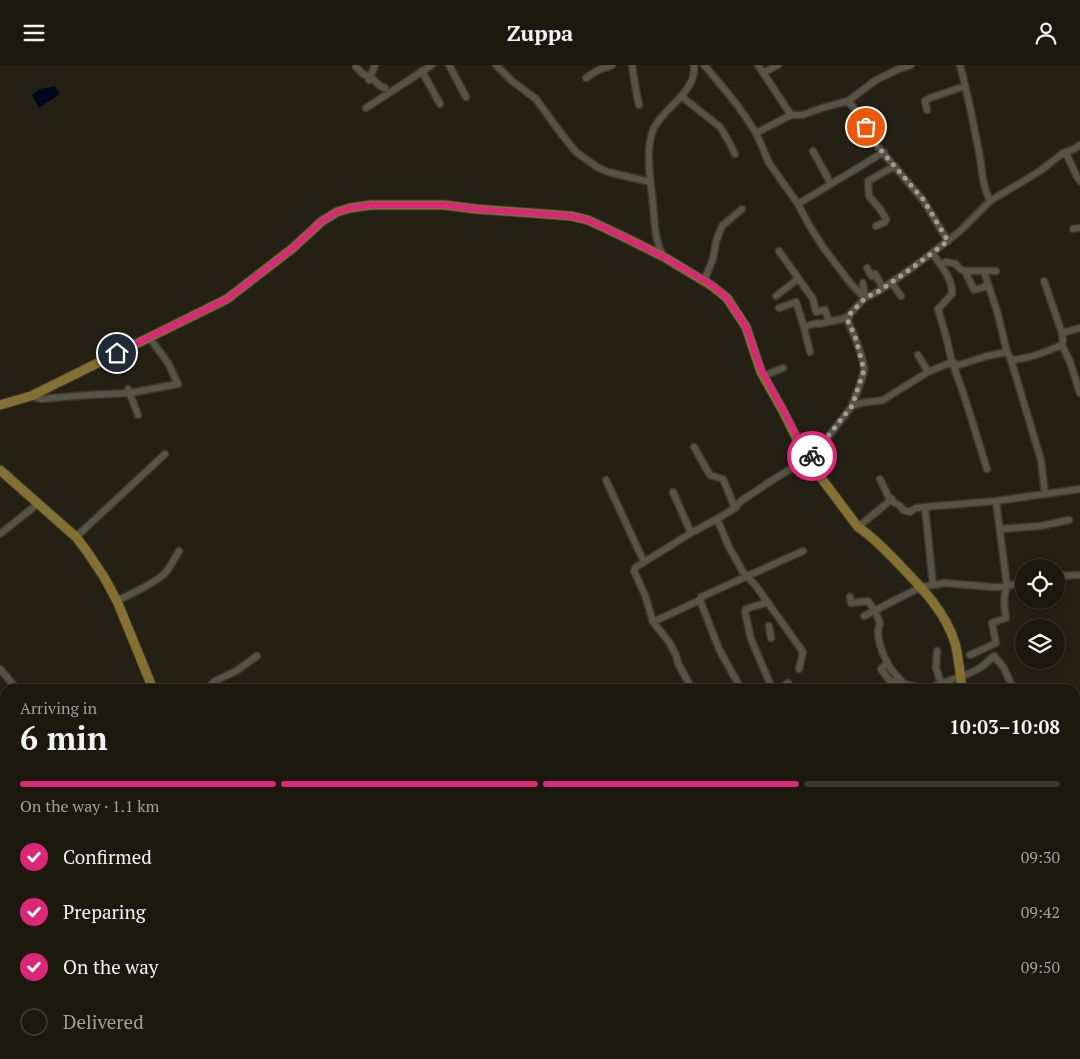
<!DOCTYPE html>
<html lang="en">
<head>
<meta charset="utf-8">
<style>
  :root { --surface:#1b180e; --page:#242117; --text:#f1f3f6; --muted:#a0a09e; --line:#39372e; --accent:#db2777 }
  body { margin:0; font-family:"PT Serif",serif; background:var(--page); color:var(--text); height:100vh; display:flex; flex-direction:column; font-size:19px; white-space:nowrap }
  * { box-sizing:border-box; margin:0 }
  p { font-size:16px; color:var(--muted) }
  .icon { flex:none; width:28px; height:28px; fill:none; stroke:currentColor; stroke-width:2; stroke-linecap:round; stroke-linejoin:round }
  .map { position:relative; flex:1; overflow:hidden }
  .sheet { position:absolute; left:0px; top:619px; width:1080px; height:376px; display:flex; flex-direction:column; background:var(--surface); border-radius:15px 15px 0 0; box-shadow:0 2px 8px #0003,0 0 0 1px var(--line) }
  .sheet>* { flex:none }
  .controls { position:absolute; left:1015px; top:494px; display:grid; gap:10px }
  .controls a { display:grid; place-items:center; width:50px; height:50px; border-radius:50%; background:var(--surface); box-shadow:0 2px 8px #0003,0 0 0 1px var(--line); font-size:25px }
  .pin { position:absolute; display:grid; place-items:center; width:42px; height:42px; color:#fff; margin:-21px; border:2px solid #fff; border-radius:50%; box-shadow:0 1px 5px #0007 }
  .courier { position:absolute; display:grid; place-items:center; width:50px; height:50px; margin:-25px; border:4px solid #db2777; border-radius:50%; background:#fff; color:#222; box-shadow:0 1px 6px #0007 }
  .headline em { font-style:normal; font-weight:600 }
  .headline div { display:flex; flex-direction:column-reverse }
  .headline { display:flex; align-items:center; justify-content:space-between; height:85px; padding:0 20px }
  h1 { font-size:32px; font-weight:600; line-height:38px }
  .bar { display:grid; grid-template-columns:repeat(4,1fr); gap:8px 5px; align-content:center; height:60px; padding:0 20px }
  .bar i { height:6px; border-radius:4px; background:var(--line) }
  .bar .on { background:var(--accent) }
  .bar p { grid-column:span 4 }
  ol { padding:0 20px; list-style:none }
  li { display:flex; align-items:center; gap:15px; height:55px }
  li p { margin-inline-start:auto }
  li .icon { padding:5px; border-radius:50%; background:var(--accent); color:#fff; stroke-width:4 }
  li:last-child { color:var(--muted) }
  li i { width:28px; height:28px; border:2px solid var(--line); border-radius:50% }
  header { display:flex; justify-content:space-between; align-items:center; height:65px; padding:0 20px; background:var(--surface); font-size:22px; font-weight:600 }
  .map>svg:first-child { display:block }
  .built { fill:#2f2916 }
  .water { fill:#000820 }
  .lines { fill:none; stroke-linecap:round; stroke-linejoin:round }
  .minor-casing { stroke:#3c3931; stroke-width:9 }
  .secondary-casing { stroke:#3c3931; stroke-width:11 }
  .minor { stroke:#575345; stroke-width:6 }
  .secondary { stroke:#837032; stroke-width:9 }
  .done { stroke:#a19e94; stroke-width:5; stroke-dasharray:0 9 }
  .route { stroke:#db2777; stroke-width:6 }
</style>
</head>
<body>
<header><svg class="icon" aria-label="menu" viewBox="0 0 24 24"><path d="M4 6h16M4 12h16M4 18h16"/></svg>Zuppa<svg class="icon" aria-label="person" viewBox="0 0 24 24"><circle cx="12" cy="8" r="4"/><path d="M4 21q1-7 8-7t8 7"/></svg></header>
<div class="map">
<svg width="1080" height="994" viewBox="0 0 1080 994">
  <rect width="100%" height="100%" fill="#242013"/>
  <path class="built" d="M 450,990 L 606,990 L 607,994 L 453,994 Z"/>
  <path class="water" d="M 55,21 L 60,29 L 39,43 L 32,30 L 40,24 Z"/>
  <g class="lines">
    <defs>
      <path id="minor" d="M 449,0 L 466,32
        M 496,0 L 512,16 L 536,34 L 563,71 L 576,87 L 597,102 L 608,107 L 650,117
        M 632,0 C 634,14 636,27 639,40
        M 704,0 C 723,22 742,44 757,70
        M 758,0 L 791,50
        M 960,0 C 968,29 973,58 979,87 C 983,107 981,117 990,136
        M 356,2 L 363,9 L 373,14 L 380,21 L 385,23
        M 422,6 L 440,39
        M 763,8 L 778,0
        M 586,13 C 591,10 595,6 601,4 C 605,2 608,3 612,0
        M 369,15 L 375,0
        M 681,31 L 720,62 L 728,75 L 735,89
        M 848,36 L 859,49 L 872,75 L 923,135 L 948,176
        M 366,43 L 432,0
        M 927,45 L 925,36 L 930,33 L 965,21
        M 813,86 L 831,119
        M 1063,88 L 1067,90 L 1077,112 L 1080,116
        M 798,139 L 884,87
        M 876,161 L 885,157 L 886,154 L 880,144 L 869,131 L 868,116 L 895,101
        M 1073,164 L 1080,163
        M 779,186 L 813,234 L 816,247 L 825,245 L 829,256
        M 663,191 C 654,174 655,157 653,139 C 651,117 644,84 654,63 C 664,42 697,27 694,0
        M 940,199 L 946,197 L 956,199 L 960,204 L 965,206 L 974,225 L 988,221
        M 867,203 L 872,211 L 875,209 L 883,223
        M 965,206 L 996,206
        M 984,207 L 997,246 L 1007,287
        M 704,216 L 713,194 L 716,176 L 722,161 L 742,144
        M 1044,216 L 1062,268 L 1063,276 L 1062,280
        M 891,217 L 901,231
        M 863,218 L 865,233
        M 776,231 L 798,214
        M 865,233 L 851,219 L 823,182 L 809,160 L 798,139 L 769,98 L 757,70 L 758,67 L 791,50 L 802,50 L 822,43 L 848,36 L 876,15 L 899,4 L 911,0
        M 779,243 L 796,237 L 804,262
        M 1062,268 L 1080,263
        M 810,287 L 804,262 L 817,258 L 818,259 L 842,254 L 850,250
        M 918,290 L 928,307
        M 1011,295 L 1041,395 L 1045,429
        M 952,297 L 959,300 L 987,291 L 1007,287 L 1011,295 C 1029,294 1045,287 1062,280 L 1070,297 L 1080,328
        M 952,297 L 963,327 L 987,404
        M 764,311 L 783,303
        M 128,324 L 138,350
        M 31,331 L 40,334 L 89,330 L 130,328 L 178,319 L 168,298 L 149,272
        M 852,341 C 855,331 862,316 864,306 C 865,294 853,268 848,256 L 850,249 L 865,233 L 879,226 L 912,203 L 932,188
        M 694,382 L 710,410 L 723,414 L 735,443
        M 880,414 L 890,435 L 900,441 L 903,445 L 910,447 L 916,443 L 925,442
        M 606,415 L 644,497
        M 673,427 L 691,468
        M 717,454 L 729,482 L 743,507 L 756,521 L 803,587 L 799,604
        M 858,462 L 892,434
        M 1000,464 L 1040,461 L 1069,455
        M 0,469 L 39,438
        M 76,472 L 165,389
        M 1056,511 L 1080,510
        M 933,520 L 925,442 L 996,436 L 1080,424
        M 850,532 L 851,538 L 868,536 L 875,546 L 880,558 C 875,569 881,586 887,597 C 890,605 898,612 904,619
        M 117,536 C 132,528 150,521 163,510 C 170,504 174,494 179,486
        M 768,537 L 746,544 L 745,547 L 751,574 L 771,621
        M 864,551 L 921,522 L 944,518 L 992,522 L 1001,522 L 1024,518
        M 653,557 L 700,535
        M 769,561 L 771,573
        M 937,586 L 936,603 L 941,618
        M 970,590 L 996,578 L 992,558 L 1006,553 C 1004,541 1003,532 1007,521 L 996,436
        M 887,598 L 881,604 L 889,615 L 925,624
        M 0,604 L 17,624
        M 206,624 L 215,616 L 236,606 L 257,591
        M 692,624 L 678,598 L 676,590 L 669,577 L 653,557 L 645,530 L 634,506 L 636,502 L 691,468 L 717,454 L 735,443 L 741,436 L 771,416 L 815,389 L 852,341 L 861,338 L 883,335 L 928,307 L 952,297 L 946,271 L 938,244 L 952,229 C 953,214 940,199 932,188 L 960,166 L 990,136 L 1040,106 L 1063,88 L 1074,84 L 1080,80
        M 741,624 L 719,584 L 700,535 L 701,532 L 803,486
        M 780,624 L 788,618
        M 929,624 C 945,615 963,613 978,604 C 984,601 989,595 994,591 L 1004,603 L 1012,621 L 1015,624
        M 0,667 L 5,678
        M 0,749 L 5,748
        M 1075,758 L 1080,759
        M 1075,844 L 1080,844
        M 0,979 L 5,972
        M 11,990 L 17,994
        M 84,994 L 85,990"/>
      <path id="secondary" d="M 0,340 L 31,331 L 227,234 L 293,183 L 321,157 L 337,147 L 350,143 L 371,140 L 444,140 L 476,144 L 571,151 L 588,155 L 624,172 L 664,192 L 712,221 L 727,233 L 746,262 L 761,307 L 783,346 L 807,394 L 858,462 C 872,471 883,483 895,495 C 918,519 945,545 955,578 C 959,593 960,609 962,624
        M 0,405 L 76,472 L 88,488 L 104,512 L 117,536 L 153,624
        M 1075,716 L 1080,718
        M 321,990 L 323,994"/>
    </defs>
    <use href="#minor" class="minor-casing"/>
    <use href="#secondary" class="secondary-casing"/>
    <use href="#minor" class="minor"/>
    <use href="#secondary" class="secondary"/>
  </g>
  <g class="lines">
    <path class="done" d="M 812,391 L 852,341 L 864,305 L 855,271 L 848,256 L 850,249 L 865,233 L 879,226 L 912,203 L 948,176 L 923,134 L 872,75 L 866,62"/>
    <path class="route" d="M 117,288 L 227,234 L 293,183 L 322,156 L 337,147 L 350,143 L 371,140 L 444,140 L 476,144 L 571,151 L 588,155 L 624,172 L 664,192 L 712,220 L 727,233 L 746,262 L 762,307 L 784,346 L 808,394 L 812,391"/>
  </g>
</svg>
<div class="controls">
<a><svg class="icon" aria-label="locate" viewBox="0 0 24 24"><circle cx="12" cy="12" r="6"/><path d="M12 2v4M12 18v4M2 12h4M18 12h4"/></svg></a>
<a><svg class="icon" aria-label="layers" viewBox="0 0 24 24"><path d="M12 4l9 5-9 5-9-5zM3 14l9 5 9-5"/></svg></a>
</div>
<div class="pin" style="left:866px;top:62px;background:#ea580c"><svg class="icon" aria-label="bag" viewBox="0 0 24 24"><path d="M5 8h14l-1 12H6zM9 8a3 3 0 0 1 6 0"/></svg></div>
<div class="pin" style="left:117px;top:288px;background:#1f2937"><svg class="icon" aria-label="home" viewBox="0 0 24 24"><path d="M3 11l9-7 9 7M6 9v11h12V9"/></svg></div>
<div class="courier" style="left:812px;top:391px"><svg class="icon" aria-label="bike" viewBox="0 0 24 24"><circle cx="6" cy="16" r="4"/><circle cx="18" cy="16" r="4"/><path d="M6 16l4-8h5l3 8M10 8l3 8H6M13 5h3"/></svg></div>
<section class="sheet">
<div class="headline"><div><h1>6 min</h1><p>Arriving in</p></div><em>10:03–10:08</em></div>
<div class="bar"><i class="on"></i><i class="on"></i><i class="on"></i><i></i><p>On the way · 1.1 km</p></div>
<ol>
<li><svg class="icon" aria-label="check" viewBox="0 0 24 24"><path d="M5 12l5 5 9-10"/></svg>Confirmed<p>09:30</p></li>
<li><svg class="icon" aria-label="check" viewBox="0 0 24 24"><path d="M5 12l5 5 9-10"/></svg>Preparing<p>09:42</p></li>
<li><svg class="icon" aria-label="check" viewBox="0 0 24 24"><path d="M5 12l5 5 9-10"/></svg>On the way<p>09:50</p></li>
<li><i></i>Delivered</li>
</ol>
</section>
</div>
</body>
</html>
